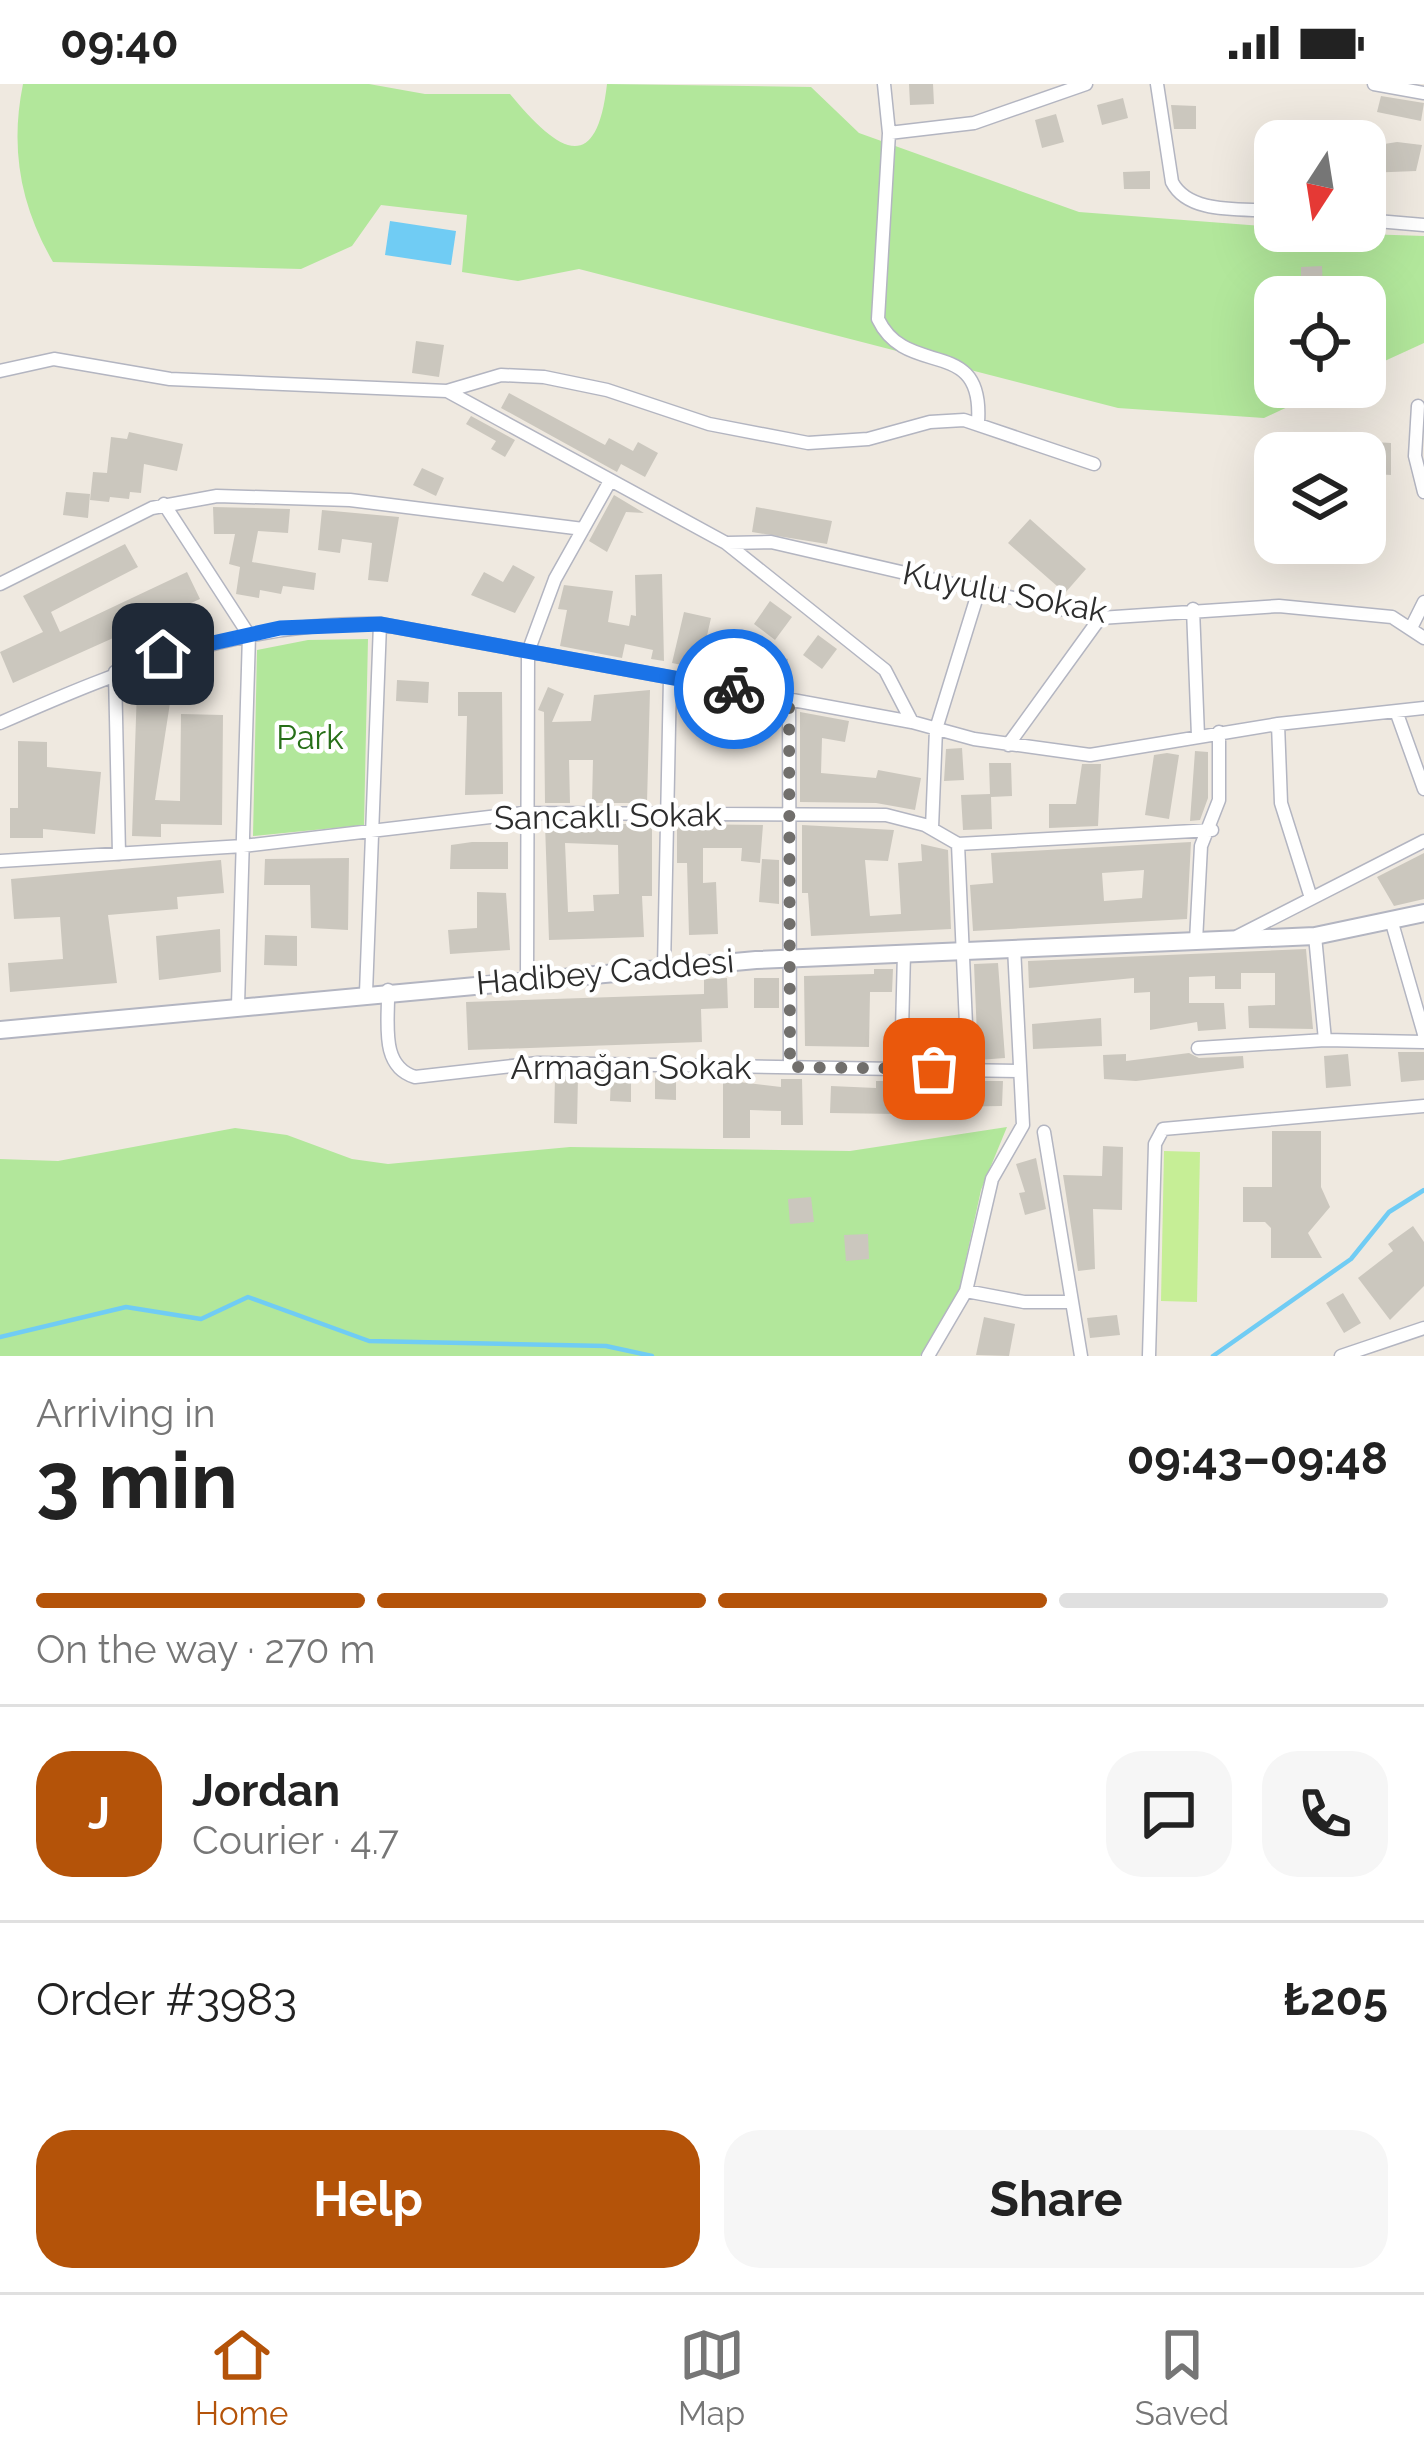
<!DOCTYPE html>
<html lang="en">
<head>
<meta charset="utf-8">
<style>
  :root { --surface:#fff; --page:#f6f6f6; --text:#222; --muted:#767676; --line:#e0e0e0; --accent:#b45309 }
  body { margin:0; font-family:Raleway,sans-serif; background:var(--page); color:var(--text); height:100vh; display:flex; flex-direction:column; font-size:45px; white-space:nowrap }
  * { box-sizing:border-box; margin:0 }
  p { font-size:39px; color:var(--muted) }
  .icon { flex:none; width:66px; height:66px; fill:none; stroke:currentColor; stroke-width:2; stroke-linecap:round; stroke-linejoin:round }
  .map { position:relative; height:1272px; overflow:hidden }
  .side { display:flex; flex-direction:column; background:var(--surface); flex:1 }
  .side>* { flex:none }
  .needle { width:78px; rotate:192deg }
  .tools { position:absolute; left:1254px; top:36px; display:grid; gap:24px }
  .tools a { display:grid; place-items:center; width:132px; height:132px; border-radius:24px; background:var(--surface); box-shadow:0 12px 48px #0002; font-size:60px }
  .pin { position:absolute; display:grid; place-items:center; width:102px; height:102px; color:#fff; margin:-51px; border-radius:24px; box-shadow:0 6px 18px #0006 }
  .courier { position:absolute; display:grid; place-items:center; width:120px; height:120px; margin:-60px; border:9px solid #1a73e8; border-radius:50%; background:#fff; color:#222; box-shadow:0 3px 15px #0007 }
  .headline em { font-style:normal; font-weight:700 }
  .headline div { display:flex; flex-direction:column-reverse }
  .headline { display:flex; align-items:center; justify-content:space-between; height:204px; padding:0 36px }
  h1 { font-size:78px; font-weight:700; line-height:90px }
  .bar { display:grid; grid-template-columns:repeat(4,1fr); gap:18px 12px; align-content:center; height:144px; padding:0 36px }
  .bar i { height:15px; border-radius:9px; background:var(--line) }
  .bar .on { background:var(--accent) }
  .bar p { grid-column:span 4 }
  .line { display:flex; align-items:center; gap:30px; padding:0 36px; border-top:3px solid var(--line) }
  .line div { flex:1 }
  .round { display:grid; place-items:center; flex:none; width:126px; height:126px; border-radius:36px; background:var(--page) }
  .primary-button { display:flex; gap:24px; margin-top:auto; padding:24px 36px }
  .primary-button a { flex:1; height:138px; border-radius:36px; background:var(--accent); color:#fff; font-size:48px; font-weight:700; line-height:138px; text-align:center }
  .primary-button a+a { background:var(--page); color:var(--text) }
  .status { display:flex; justify-content:space-between; align-items:center; height:84px; padding:0 60px; background:var(--surface); direction:ltr }
  .status svg { height:33px; fill:currentColor }
  .dock { display:flex; justify-content:space-around; align-items:center; height:168px; border-top:3px solid var(--line); background:var(--surface); font-size:33px; color:var(--muted) }
  .dock a { display:grid; justify-items:center; gap:6px }
  .dock .on { color:var(--accent) }
  .map>svg:first-child { display:block }
  .green { fill:#b2e79b }
  .pitch { fill:#c6ee96 }
  .water { fill:#70ccf4 }
  .lines { fill:none; stroke-linecap:round; stroke-linejoin:round }
  .stream { stroke:#70ccf4; stroke-width:4.5 }
  .building { fill:#cbc7be; fill-rule:evenodd }
  .minor-casing { stroke:#b3b5c1; stroke-width:15 }
  .secondary-casing { stroke:#b3b5c1; stroke-width:20 }
  .minor { stroke:#fff; stroke-width:12 }
  .secondary { stroke:#fff; stroke-width:16 }
  .done { stroke:#716f6c; stroke-width:12; stroke-dasharray:0 21.6 }
  .route { stroke:#1a73e8; stroke-width:15 }
  .labels { text-anchor:middle; dominant-baseline:central; stroke-width:9; stroke-linejoin:round; paint-order:stroke }
  .street-label { font-size:33px; fill:#2d2d2d; stroke:#fff }
  .park-label { font-size:33px; fill:#276f18; stroke:#fff }
</style>
</head>
<body>
<div class="status"><b>09:40</b><svg viewBox="0 0 49 12"><path d="M0 12V9h3v3zM5 12V6h3v6zM10 12V3h3v9zM15 12V0h3v12zM26 1h20v11H26zM47 4h2v5h-2z"/></svg></div>
<div class="map">
<svg width="1424" height="1272" viewBox="0 0 1424 1272">
  <rect width="100%" height="100%" fill="#efe9e0"/>
  <path class="green" d="M 23,0 L 369,0 L 425,10 L 510,10 C 554,63 596,98 607,0 L 811,3 L 859,49 L 1079,128 L 1275,143 L 1275,147 L 1424,152 L 1424,259 L 1365,286 L 1365,213 L 1275,213 L 1275,303 L 1330,303 L 1264,334 L 1118,324 L 579,185 L 518,197 L 462,188 L 467,131 L 381,121 L 352,162 L 301,185 L 53,178 C 20,121 10,64 23,0 Z
    M 368,555 L 364,741 L 253,752 L 257,566 L 308,556 Z
    M 1007,1043 L 981,1106 L 959,1207 L 920,1272 L 0,1272 L 0,1075 L 58,1077 L 235,1044 L 287,1051 L 352,1075 L 388,1080 L 570,1063 L 850,1067 Z"/>
  <path class="pitch" d="M 1164,1067 L 1200,1068 L 1197,1218 L 1161,1217 Z"/>
  <path class="water" d="M 390,137 L 456,147 L 451,181 L 385,171 Z"/>
  <g class="lines">
    <path class="stream" d="M 0,1253 L 126,1223 L 201,1235 L 248,1213 L 369,1257 L 606,1262 L 652,1272
      M 1213,1272 L 1351,1175 L 1389,1128 L 1424,1106"/>
  </g>
  <path class="building" d="M 909,0 L 933,0 L 934,20 L 910,21 Z
    M 1381,12 L 1424,19 L 1421,37 L 1377,28 Z
    M 1123,14 L 1128,34 L 1102,41 L 1097,21 Z
    M 1171,21 L 1196,22 L 1196,45 L 1174,45 Z
    M 1056,30 L 1064,58 L 1042,64 L 1035,36 Z
    M 1266,47 L 1275,48 L 1275,106 L 1262,106 Z
    M 1397,58 L 1422,61 L 1416,87 L 1366,89 L 1365,63 Z
    M 1150,87 L 1150,105 L 1124,105 L 1123,88 Z
    M 1322,182 L 1323,206 L 1301,207 L 1301,183 Z
    M 416,257 L 444,261 L 439,293 L 412,289 Z
    M 509,309 L 605,361 L 609,354 L 633,367 L 638,358 L 658,369 L 645,393 L 621,380 L 617,388 L 501,324 Z
    M 471,332 L 515,356 L 505,373 L 491,365 L 496,357 L 466,340 Z
    M 129,348 L 183,360 L 177,387 L 144,380 L 141,409 L 130,408 L 129,415 L 110,413 L 109,418 L 90,416 L 93,388 L 107,389 L 111,353 L 127,355 Z
    M 1374,358 L 1391,359 L 1391,391 L 1373,390 Z
    M 422,384 L 444,394 L 436,412 L 413,401 Z
    M 66,408 L 90,410 L 88,434 L 63,431 Z
    M 614,411 L 644,429 L 626,428 L 607,468 L 589,457 Z
    M 213,423 L 290,425 L 288,449 L 258,447 L 252,478 L 316,489 L 314,506 L 283,502 L 281,510 L 260,506 L 259,514 L 236,510 L 240,483 L 229,480 L 235,450 L 214,450 Z
    M 756,423 L 832,437 L 827,460 L 752,448 Z
    M 322,426 L 399,433 L 388,498 L 368,496 L 372,459 L 342,455 L 340,469 L 318,466 Z
    M 1030,435 L 1086,485 L 1065,509 L 1008,459 Z
    M 125,460 L 138,483 L 51,528 L 60,548 L 187,488 L 200,515 L 13,599 L 0,568 L 43,548 L 23,512 Z
    M 513,481 L 535,493 L 515,529 L 471,511 L 484,488 L 503,498 Z
    M 662,490 L 664,577 L 651,575 L 653,566 L 625,560 L 622,574 L 560,562 L 567,526 L 558,525 L 564,501 L 613,507 L 608,538 L 629,542 L 631,531 L 636,532 L 635,491 Z
    M 770,517 L 792,533 L 775,556 L 754,540 Z
    M 684,528 L 711,534 L 706,556 L 788,575 L 782,602 L 672,579 Z
    M 818,551 L 837,565 L 822,585 L 803,571 Z
    M 397,596 L 429,598 L 428,619 L 396,617 Z
    M 548,603 L 564,610 L 552,638 L 591,637 L 594,611 L 650,606 L 647,719 L 592,719 L 593,676 L 569,676 L 570,719 L 545,719 L 544,628 L 538,626 Z
    M 137,605 L 172,606 L 155,716 L 180,717 L 181,630 L 223,631 L 222,741 L 161,740 L 161,753 L 132,752 Z
    M 458,608 L 502,608 L 503,710 L 465,711 L 467,632 L 458,632 Z
    M 800,628 L 849,637 L 845,658 L 822,654 L 821,689 L 876,694 L 878,686 L 921,694 L 915,726 L 876,719 L 800,718 Z
    M 18,657 L 47,658 L 47,683 L 101,688 L 95,750 L 43,745 L 43,754 L 10,754 L 10,724 L 18,724 Z
    M 962,664 L 964,696 L 944,697 L 946,665 Z
    M 1195,667 L 1208,668 L 1208,714 L 1200,736 L 1190,737 Z
    M 1167,669 L 1179,671 L 1169,735 L 1145,731 L 1154,671 Z
    M 989,679 L 1011,679 L 1012,712 L 991,713 L 992,745 L 963,746 L 961,711 L 990,710 Z
    M 1082,680 L 1101,680 L 1098,742 L 1049,744 L 1049,720 L 1076,720 Z
    M 545,740 L 652,740 L 652,812 L 642,812 L 644,853 L 549,856 ZM 565,759 L 618,761 L 619,810 L 593,811 L 594,827 L 568,828 Z
    M 677,740 L 763,741 L 760,779 L 741,777 L 742,764 L 703,764 L 703,799 L 716,798 L 718,850 L 689,851 L 687,779 L 677,779 Z
    M 802,741 L 894,746 L 888,777 L 865,776 L 870,832 L 901,830 L 898,779 L 922,777 L 921,760 L 948,766 L 951,845 L 811,852 L 808,809 L 802,809 Z
    M 472,758 L 508,758 L 508,785 L 450,785 L 451,761 Z
    M 1191,758 L 1187,835 L 973,847 L 970,801 L 993,799 L 991,769 ZM 1144,786 L 1142,814 L 1104,817 L 1102,789 Z
    M 1424,769 L 1424,815 L 1394,822 L 1377,793 Z
    M 349,774 L 348,846 L 311,844 L 310,801 L 264,801 L 265,775 Z
    M 762,775 L 779,776 L 779,820 L 759,818 Z
    M 221,776 L 224,809 L 177,813 L 178,825 L 108,831 L 117,899 L 10,908 L 8,879 L 63,875 L 60,833 L 14,835 L 11,795 Z
    M 477,808 L 506,809 L 510,866 L 450,870 L 448,846 L 477,844 Z
    M 220,845 L 221,888 L 159,896 L 156,852 Z
    M 265,851 L 297,852 L 297,882 L 264,881 Z
    M 1306,865 L 1313,945 L 1249,944 L 1248,922 L 1275,921 L 1275,889 L 1241,889 L 1241,905 L 1215,905 L 1215,892 L 1189,893 L 1189,919 L 1224,919 L 1226,945 L 1198,947 L 1197,938 L 1150,946 L 1150,908 L 1134,909 L 1134,894 L 1029,904 L 1028,877 Z
    M 998,879 L 1005,974 L 978,976 L 974,880 Z
    M 874,885 L 893,885 L 892,908 L 870,908 L 869,963 L 805,962 L 804,892 L 874,890 Z
    M 727,894 L 728,924 L 701,925 L 702,958 L 468,966 L 466,918 L 704,910 L 704,895 Z
    M 754,894 L 779,894 L 779,924 L 754,924 Z
    M 1101,934 L 1102,962 L 1033,965 L 1032,940 Z
    M 913,937 L 931,937 L 932,962 L 912,962 Z
    M 1398,968 L 1424,968 L 1424,996 L 1401,998 Z
    M 1189,969 L 1199,974 L 1243,972 L 1244,984 L 1136,997 L 1104,995 L 1103,971 L 1126,970 L 1126,977 Z
    M 1348,970 L 1351,1002 L 1326,1004 L 1324,972 Z
    M 555,992 L 578,993 L 577,1040 L 554,1039 Z
    M 655,992 L 676,992 L 676,1016 L 655,1015 Z
    M 611,994 L 631,994 L 631,1018 L 610,1017 Z
    M 781,995 L 802,995 L 803,1041 L 781,1041 L 781,1027 L 750,1026 L 750,1054 L 723,1054 L 723,996 L 781,1003 Z
    M 876,997 L 898,997 L 897,1030 L 830,1029 L 831,1002 L 876,1004 Z
    M 981,997 L 1003,997 L 1002,1022 L 939,1023 L 940,999 Z
    M 1272,1047 L 1321,1047 L 1321,1103 L 1330,1123 L 1308,1149 L 1322,1174 L 1271,1174 L 1271,1144 L 1265,1138 L 1243,1138 L 1243,1103 L 1272,1103 Z
    M 1103,1062 L 1123,1063 L 1122,1126 L 1093,1125 L 1095,1185 L 1078,1187 L 1063,1091 L 1102,1092 Z
    M 1036,1074 L 1046,1125 L 1025,1131 L 1019,1109 L 1025,1108 L 1016,1080 Z
    M 811,1113 L 814,1138 L 790,1140 L 788,1115 Z
    M 1413,1142 L 1424,1158 L 1424,1202 L 1390,1236 L 1358,1194 L 1393,1167 L 1388,1160 Z
    M 868,1150 L 869,1175 L 846,1177 L 844,1151 Z
    M 1343,1209 L 1361,1239 L 1344,1249 L 1326,1219 Z
    M 1117,1231 L 1120,1251 L 1090,1254 L 1087,1234 Z
    M 984,1233 L 1015,1240 L 1009,1272 L 976,1271 Z"/>
  <g class="lines">
    <defs>
      <path id="minor" d="M 884,0 L 889,49 L 878,235 C 907,296 984,250 978,338
        M 1157,0 L 1172,98 C 1189,131 1242,124 1275,127
        M 1374,0 L 1424,9
        M 889,49 L 974,39 L 1086,0
        M 1365,136 L 1424,141
        M 0,287 L 54,275 L 170,295 L 447,307 L 726,459 L 885,586 L 912,638
        M 447,307 L 501,291 L 544,293 L 607,306 L 709,340 L 808,359 L 868,355 L 930,338 L 964,336 L 1094,380
        M 1418,322 L 1415,372 L 1424,408
        M 164,420 L 249,551 L 238,921
        M 728,459 L 771,458 L 1100,534 L 1279,522 L 1392,533 L 1424,554
        M 0,500 L 152,424 L 217,412 L 350,416 L 583,445
        M 1193,525 L 1198,652
        M 1412,542 L 1424,518
        M 115,588 L 119,770
        M 789,615 L 790,983
        M 1396,627 L 1424,705
        M 0,639 C 125,584 241,537 380,540 L 912,638 L 974,655 L 1090,671 L 1278,640 L 1424,624
        M 1278,640 L 1281,719 L 1311,814
        M 1008,661 L 1100,534
        M 932,744 L 936,645 L 979,506
        M 958,760 L 968,986
        M 0,777 L 243,762 L 524,729 L 886,731 L 925,741 L 958,760 L 1212,746
        M 1392,839 L 1424,950
        M 1238,852 L 1424,757
        M 1315,852 L 1325,956
        M 1196,857 L 1201,762 L 1219,716 L 1219,648
        M 664,884 L 670,594
        M 527,895 L 528,568 L 555,495 L 610,397
        M 388,906 C 389,937 379,982 415,993 L 538,979 L 1020,987
        M 366,909 L 380,540
        M 1198,964 L 1325,956 L 1424,958
        M 901,985 L 904,869
        M 1044,1048 L 1081,1272
        M 966,1207 L 1024,1218 L 1072,1218
        M 928,1272 L 966,1207 L 992,1095 L 1023,1041 L 1014,863
        M 1149,1272 L 1155,1060 L 1163,1045 L 1424,1022
        M 1341,1272 L 1424,1244"/>
      <path id="secondary" d="M 0,946 L 756,876 L 1315,852 L 1424,829"/>
    </defs>
    <use href="#minor" class="minor-casing"/>
    <use href="#secondary" class="secondary-casing"/>
    <use href="#minor" class="minor"/>
    <use href="#secondary" class="secondary"/>
  </g>
  <g class="lines">
    <path class="done" d="M 734,605 L 789,615 L 790,983 L 934,985"/>
    <path class="route" d="M 163,570 L 280,544 L 380,540 L 734,605"/>
  </g>
  <g class="labels">
    <g class="street-label">
      <text transform="translate(1005 508) rotate(11)">Kuyulu Sokak</text>
      <text transform="translate(608 732) rotate(-1)">Sancaklı Sokak</text>
      <text transform="translate(605 888) rotate(-5)">Hadibey Caddesi</text>
      <text x="631" y="983">Armağan Sokak</text>
    </g>
    <g class="park-label">
      <text x="310" y="653">Park</text>
    </g>
  </g>
</svg>
<div class="tools">
<a><svg class="needle" viewBox="-14 -14 28 28"><path d="M0-13l5 13h-10z" fill="#e53935"/><path d="M0 13l5-13h-10z" fill="#767676"/></svg></a>
<a><svg class="icon" aria-label="locate" viewBox="0 0 24 24"><circle cx="12" cy="12" r="6"/><path d="M12 2v4M12 18v4M2 12h4M18 12h4"/></svg></a>
<a><svg class="icon" aria-label="layers" viewBox="0 0 24 24"><path d="M12 4l9 5-9 5-9-5zM3 14l9 5 9-5"/></svg></a>
</div>
<div class="pin" style="left:934px;top:985px;background:#ea580c"><svg class="icon" aria-label="bag" viewBox="0 0 24 24"><path d="M5 8h14l-1 12H6zM9 8a3 3 0 0 1 6 0"/></svg></div>
<div class="pin" style="left:163px;top:570px;background:#1f2937"><svg class="icon" aria-label="home" viewBox="0 0 24 24"><path d="M3 11l9-7 9 7M6 9v11h12V9"/></svg></div>
<div class="courier" style="left:734px;top:605px"><svg class="icon" aria-label="bike" viewBox="0 0 24 24"><circle cx="6" cy="16" r="4"/><circle cx="18" cy="16" r="4"/><path d="M6 16l4-8h5l3 8M10 8l3 8H6M13 5h3"/></svg></div>
</div>
<section class="side">
<div class="headline"><div><h1>3 min</h1><p>Arriving in</p></div><em>09:43–09:48</em></div>
<div class="bar"><i class="on"></i><i class="on"></i><i class="on"></i><i></i><p>On the way · 270 m</p></div>
<div class="line" style="height:216px"><b class="round" style="background:var(--accent);color:#fff">J</b><div><b>Jordan</b><p>Courier · 4.7</p></div><a class="round"><svg class="icon" aria-label="chat" viewBox="0 0 24 24"><path d="M4 5h16v11H9l-5 4z"/></svg></a><a class="round"><svg class="icon" aria-label="phone" viewBox="0 0 24 24"><path d="M5 4h4l2 5-3 2q2 4 5 5l2-3 5 2v4C11 20 4 13 5 4z"/></svg></a></div>
<div class="line" style="height:156px"><div>Order #3983</div><b>₺205</b></div>
<div class="primary-button"><a>Help</a><a>Share</a></div>
</section>
<nav class="dock">
<a class="on"><svg class="icon" aria-label="home" viewBox="0 0 24 24"><path d="M3 11l9-7 9 7M6 9v11h12V9"/></svg>Home</a>
<a><svg class="icon" aria-label="map" viewBox="0 0 24 24"><path d="M3 6l6-2 6 2 6-2v14l-6 2-6-2-6 2zM9 4v14M15 6v14"/></svg>Map</a>
<a><svg class="icon" aria-label="saved" viewBox="0 0 24 24"><path d="M7 4h10v16l-5-4-5 4z"/></svg>Saved</a>
</nav>
</body>
</html>
